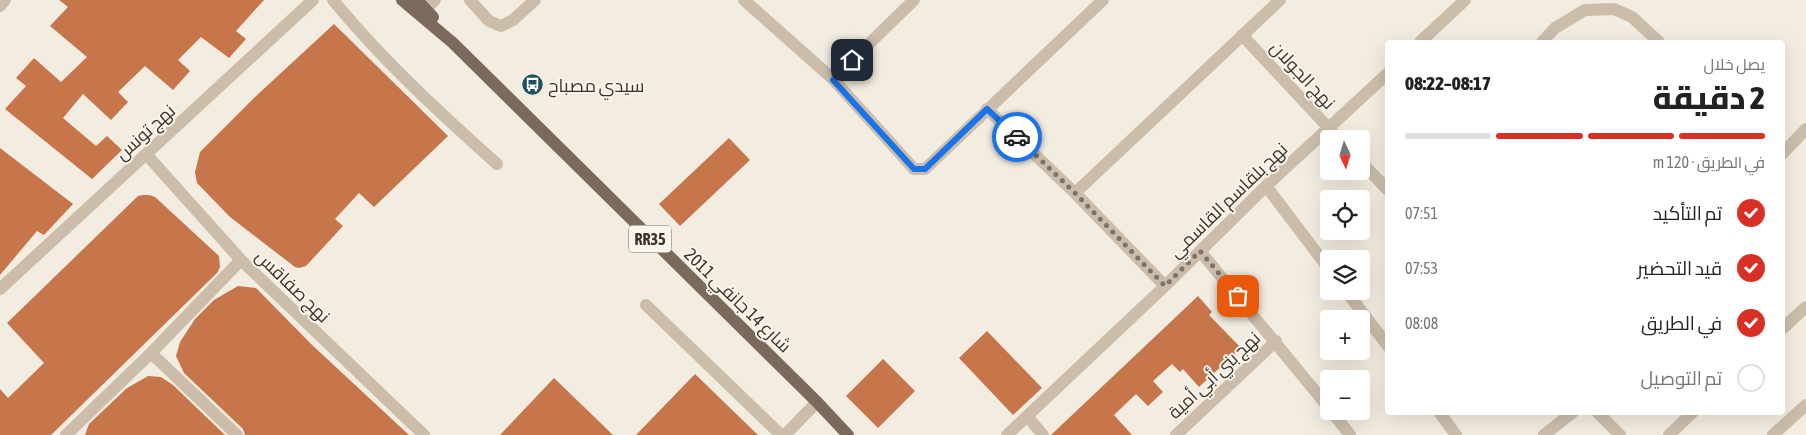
<!DOCTYPE html>
<html lang="ar">
<head>
<meta charset="utf-8">
<style>
  :root { --surface:#fff; --page:#f2f2f2; --text:#222; --muted:#767676; --line:#e0e0e0; --accent:#d93025 }
  body { margin:0; font-family:"Asap Condensed",Cairo,sans-serif; background:var(--page); color:var(--text); direction:rtl; height:100vh; display:flex; flex-direction:column; font-size:19px; white-space:nowrap }
  * { box-sizing:border-box; margin:0 }
  p { font-size:16px; color:var(--muted) }
  .icon { flex:none; width:28px; height:28px; fill:none; stroke:currentColor; stroke-width:2; stroke-linecap:round; stroke-linejoin:round }
  .map { position:relative; flex:1; overflow:hidden; direction:ltr }
  .sheet { position:absolute; left:1385px; top:40px; width:400px; height:375px; display:flex; flex-direction:column; background:var(--surface); border-radius:5px; box-shadow:0 5px 20px #0002; direction:rtl }
  .sheet>* { flex:none }
  .needle { width:32px; rotate:176deg }
  .controls { position:absolute; left:1320px; top:130px; display:grid; gap:10px }
  .controls a { display:grid; place-items:center; width:50px; height:50px; border-radius:5px; background:var(--surface); box-shadow:0 5px 20px #0002; font-size:25px }
  .pin { position:absolute; display:grid; place-items:center; width:42px; height:42px; color:#fff; margin:-21px; border-radius:10px; box-shadow:0 2px 8px #0006 }
  .courier { position:absolute; display:grid; place-items:center; width:50px; height:50px; margin:-25px; border:4px solid #1a73e8; border-radius:50%; background:#fff; color:#222; box-shadow:0 1px 6px #0007 }
  .summary em { font-style:normal; font-weight:800 }
  .summary div { display:flex; flex-direction:column-reverse }
  .summary { display:flex; align-items:center; justify-content:space-between; height:85px; padding:0 20px }
  h1 { font-size:32px; font-weight:800; line-height:38px }
  .bar { display:grid; grid-template-columns:repeat(4,1fr); gap:8px 5px; align-content:center; height:60px; padding:0 20px }
  .bar i { height:6px; border-radius:4px; background:var(--line) }
  .bar .active { background:var(--accent) }
  .bar p { grid-column:span 4 }
  ol { padding:0 20px; list-style:none }
  li { display:flex; align-items:center; gap:15px; height:55px }
  li p { margin-inline-start:auto }
  li .icon { padding:5px; border-radius:50%; background:var(--accent); color:#fff; stroke-width:4 }
  li:last-child { color:var(--muted) }
  li i { width:28px; height:28px; border:2px solid var(--line); border-radius:50% }
  .map>svg:first-child { display:block }
  .building { fill:#c7754a }
  .lines { fill:none; stroke-linecap:round; stroke-linejoin:round }
  .minor { stroke:#ccbdab; stroke-width:12 }
  .tertiary { stroke:#ccbdab; stroke-width:12 }
  .primary { stroke:#7b695b; stroke-width:12 }
  .done { stroke:#7b726a; stroke-width:5; stroke-dasharray:0 9 }
  .route { stroke:#1a73e8; stroke-width:6 }
  .labels { text-anchor:middle; dominant-baseline:central; stroke-width:4; stroke-linejoin:round; paint-order:stroke }
  .shield { fill:#faf5ec; stroke:#746c64; stroke-width:1 }
  .shield-label { font-size:16px; font-weight:bold; fill:#3a312a }
  .street-label { font-size:18px; fill:#3a312a; stroke:#faf5ec }
  .poi-label { font-size:18px; fill:#3a312a; stroke:#faf5ec; text-anchor:start }
</style>
</head>
<body>
<div class="map">
<svg width="1806" height="435" viewBox="0 0 1806 435">
  <rect width="100%" height="100%" fill="#f3ece0"/>
  <path class="building" d="M 59,0 L 264,0 L 236,31 L 246,39 L 229,58 L 201,37 L 178,60 L 190,71 L 173,90 L 145,66 L 118,92 L 128,102 L 111,120 L 83,94 L 63,118 L 96,146 L 107,136 L 122,150 L 92,179 L 5,109 L 26,86 L 16,78 L 34,58 L 61,82 L 87,57 L 50,26 L 68,7 Z
    M 334,24 L 448,136 L 374,207 L 359,193 L 335,219 L 343,226 L 306,266 L 299,268 L 295,267 L 230,217 L 197,183 L 195,172 L 200,152 L 255,97 Z
    M 729,138 L 750,160 L 680,226 L 659,204 Z
    M 0,148 L 73,204 L 44,235 L 37,231 L 0,275 Z
    M 143,195 L 149,195 L 155,197 L 219,256 L 220,267 L 217,273 L 51,435 L 0,435 L 0,389 L 8,398 L 44,363 L 7,323 L 138,196 Z
    M 238,286 L 256,288 L 311,344 L 409,435 L 245,435 L 243,429 L 184,373 L 176,356 L 180,342 L 195,319 L 214,300 Z
    M 1198,296 L 1212,312 L 1209,315 L 1241,348 L 1199,387 L 1183,369 L 1180,372 L 1172,364 L 1153,381 L 1163,392 L 1148,406 L 1136,394 L 1114,415 L 1132,435 L 1051,435 Z
    M 987,331 L 1042,388 L 1013,415 L 959,358 Z
    M 883,359 L 915,391 L 878,428 L 846,396 Z
    M 695,374 L 758,435 L 636,435 Z
    M 148,376 L 161,377 L 173,385 L 225,435 L 85,435 L 89,424 L 127,388 Z
    M 554,378 L 613,435 L 500,435 Z"/>
  <g class="lines">
    <path class="minor" d="M 333,0 C 382,60 439,112 497,164
      M 470,0 L 489,21 L 501,26 L 513,20 L 535,0
      M 744,0 L 833,79 L 914,169 L 925,169 L 1103,0
      M 426,9 L 435,0
      M 1242,35 L 1339,139
      M 1420,42 L 1465,0
      M 1542,42 L 1555,28 L 1585,10 L 1614,9 L 1632,17 L 1659,42
      M 833,79 L 914,0
      M 987,109 L 1075,193 L 1165,286
      M 146,154 L 241,260 L 424,435
      M 1782,154 L 1806,129
      M 1361,162 L 1388,190
      M 1266,186 L 1329,269
      M 1075,193 L 1280,0
      M 1200,251 L 1329,408
      M 0,289 L 313,0
      M 1346,291 L 1388,346
      M 646,305 L 781,435
      M 1782,329 L 1806,307
      M 151,353 L 237,435
      M 1331,411 L 1350,435
      M 1439,412 L 1456,435
      M 1597,412 L 1620,435
      M 1027,416 L 1043,435
      M 66,435 L 151,353 L 241,260
      M 785,435 L 817,402
      M 1007,435 L 1165,286 L 1266,186 L 1388,73
      M 1176,435 L 1276,341
      M 1544,435 L 1573,412
      M 1669,435 L 1693,412
      M 1773,435 L 1806,405"/>
    <path class="tertiary" d="M 0,6 L 5,0"/>
    <path class="primary" d="M 402,0 L 453,43 L 817,402 L 848,435
      M 417,0 L 433,17"/>
  </g>
  <g class="lines">
    <path class="done" d="M 1017,137 L 1075,193 L 1165,286 L 1200,251 L 1238,296"/>
    <path class="route" d="M 852,60 L 833,80 L 914,169 L 925,169 L 987,109 L 1017,137"/>
  </g>
  <defs>
    <symbol id="bus-disc" viewBox="-11 -11 22 22"><circle r="9.5" fill="#1f525c" stroke="#faf5ec"/><path d="M-5-6H5V4H4V6H2V4H-2V6H-4V4H-5ZM-3.5-4V0h7V-4ZM-3.5 1.2v1.5H-2V1.2ZM2 1.2v1.5H3.5V1.2Z" fill="#fff"/></symbol>
  </defs>
  <g fill-rule="evenodd">
    <use href="#bus-disc" x="520" y="72" width="25" height="25"/>
  </g>
  <g class="labels">
    <rect class="shield" x="629" y="225.5" width="42" height="27" rx="4"/>
    <g class="shield-label">
      <text x="650" y="239">RR35</text>
    </g>
    <g class="street-label">
      <text transform="translate(1303 75) rotate(47)">نهج الجولان</text>
      <text transform="translate(145 132) rotate(-42)">نهج تونس</text>
      <text transform="translate(1228 200) rotate(-44)">نهج بلقاسم القاسمي</text>
      <text transform="translate(293 286) rotate(44)">نهج صفاقس</text>
      <text transform="translate(738 300) rotate(44)">شارع 14 جانفي 2011</text>
      <text transform="translate(1214 375) rotate(-43)">نهج بني أبي أمية</text>
    </g>
    <g class="poi-label">
      <text x="548" y="85">سيدي مصباح</text>
    </g>
  </g>
</svg>
<div class="controls">
<a><svg class="needle" viewBox="-14 -14 28 28"><path d="M0-13l5 13h-10z" fill="#e53935"/><path d="M0 13l5-13h-10z" fill="#767676"/></svg></a>
<a><svg class="icon" aria-label="locate" viewBox="0 0 24 24"><circle cx="12" cy="12" r="6"/><path d="M12 2v4M12 18v4M2 12h4M18 12h4"/></svg></a>
<a><svg class="icon" aria-label="layers" viewBox="0 0 24 24"><path d="M12 4l9 5-9 5-9-5zM3 14l9 5 9-5"/></svg></a>
<a>+</a>
<a>−</a>
</div>
<div class="pin" style="left:1238px;top:296px;background:#ea580c"><svg class="icon" aria-label="bag" viewBox="0 0 24 24"><path d="M5 8h14l-1 12H6zM9 8a3 3 0 0 1 6 0"/></svg></div>
<div class="pin" style="left:852px;top:60px;background:#1f2937"><svg class="icon" aria-label="home" viewBox="0 0 24 24"><path d="M3 11l9-7 9 7M6 9v11h12V9"/></svg></div>
<div class="courier" style="left:1017px;top:137px"><svg class="icon" aria-label="car" viewBox="0 0 24 24"><path d="M5 17H2v-5l4-1 3-4h7l3 4 3 1v5h-3M9 17h6M6 11h13"/><circle cx="7" cy="17" r="2"/><circle cx="17" cy="17" r="2"/></svg></div>
<section class="sheet">
<div class="summary"><div><h1>2 دقيقة</h1><p>يصل خلال</p></div><em>08:17–08:22</em></div>
<div class="bar"><i class="active"></i><i class="active"></i><i class="active"></i><i></i><p>في الطريق · 120 m</p></div>
<ol>
<li><svg class="icon" aria-label="check" viewBox="0 0 24 24"><path d="M5 12l5 5 9-10"/></svg>تم التأكيد<p>07:51</p></li>
<li><svg class="icon" aria-label="check" viewBox="0 0 24 24"><path d="M5 12l5 5 9-10"/></svg>قيد التحضير<p>07:53</p></li>
<li><svg class="icon" aria-label="check" viewBox="0 0 24 24"><path d="M5 12l5 5 9-10"/></svg>في الطريق<p>08:08</p></li>
<li><i></i>تم التوصيل</li>
</ol>
</section>
</div>
</body>
</html>
